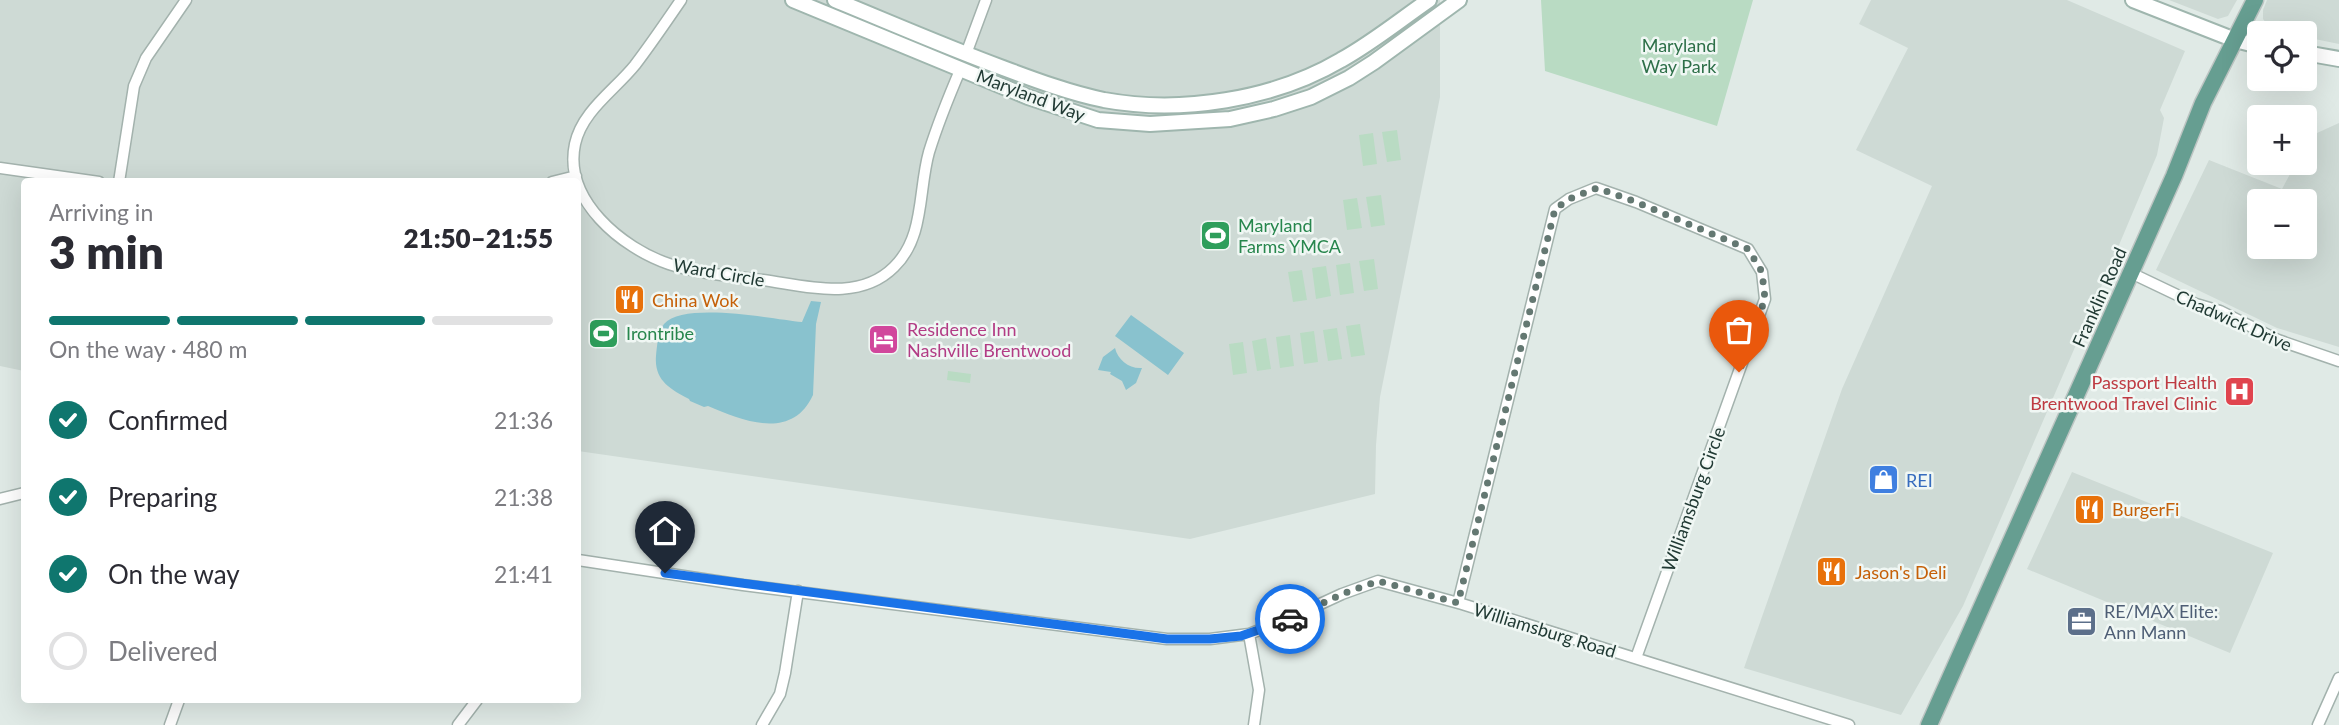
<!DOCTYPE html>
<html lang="en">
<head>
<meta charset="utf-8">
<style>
  :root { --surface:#fff; --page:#f7f7f7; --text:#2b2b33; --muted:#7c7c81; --line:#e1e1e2; --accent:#0f766e }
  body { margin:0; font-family:Lato,sans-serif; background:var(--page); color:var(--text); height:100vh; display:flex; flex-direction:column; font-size:26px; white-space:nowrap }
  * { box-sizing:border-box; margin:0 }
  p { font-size:23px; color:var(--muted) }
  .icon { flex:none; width:38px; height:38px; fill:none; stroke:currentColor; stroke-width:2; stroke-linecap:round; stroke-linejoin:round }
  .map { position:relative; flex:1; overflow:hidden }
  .drawer { position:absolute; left:21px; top:178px; width:560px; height:525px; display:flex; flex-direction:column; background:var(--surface); border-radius:7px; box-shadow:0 7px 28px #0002 }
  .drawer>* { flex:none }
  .fabs { position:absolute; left:2247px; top:21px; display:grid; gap:14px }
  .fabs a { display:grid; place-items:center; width:70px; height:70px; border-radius:7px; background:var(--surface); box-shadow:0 7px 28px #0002; font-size:35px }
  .pin { position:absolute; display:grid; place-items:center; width:60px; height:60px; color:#fff; margin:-72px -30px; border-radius:50% 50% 50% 0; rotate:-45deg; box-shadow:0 0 7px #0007 }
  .pin .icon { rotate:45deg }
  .courier { position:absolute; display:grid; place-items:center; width:70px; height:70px; margin:-35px; border:5px solid #1a73e8; border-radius:50%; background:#fff; color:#222; box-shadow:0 2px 9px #0007 }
  .summary em { font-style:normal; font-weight:800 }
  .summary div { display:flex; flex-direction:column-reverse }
  .summary { display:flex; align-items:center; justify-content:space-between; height:119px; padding:0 28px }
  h1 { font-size:46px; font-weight:800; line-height:52px }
  .bar { display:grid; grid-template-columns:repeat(4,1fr); gap:10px 7px; align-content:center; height:84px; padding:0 28px }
  .bar i { height:9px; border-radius:5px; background:var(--line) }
  .bar .active { background:var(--accent) }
  .bar p { grid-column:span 4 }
  ol { padding:0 28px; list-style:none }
  li { display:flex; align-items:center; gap:21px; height:77px }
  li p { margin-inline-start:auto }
  li .icon { padding:7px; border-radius:50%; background:var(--accent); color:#fff; stroke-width:4 }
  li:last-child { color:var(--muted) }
  li i { width:38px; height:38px; border:4px solid var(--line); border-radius:50% }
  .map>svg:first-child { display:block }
  .built { fill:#cedad5; fill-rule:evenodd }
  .green { fill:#b9dbc3 }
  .water { fill:#89c2ce }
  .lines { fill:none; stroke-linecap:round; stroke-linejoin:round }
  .street-casing { stroke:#a3b2ad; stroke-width:13 }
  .secondary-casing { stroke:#9fb6ae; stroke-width:18 }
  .primary-casing { stroke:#bcc4c2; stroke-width:19 }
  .street { stroke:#fff; stroke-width:10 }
  .secondary { stroke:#fff; stroke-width:14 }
  .primary { stroke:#669e91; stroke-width:16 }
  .done { stroke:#647872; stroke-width:7; stroke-dasharray:0 12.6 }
  .route { stroke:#1a73e8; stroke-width:9 }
  .labels { text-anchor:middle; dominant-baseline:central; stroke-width:5; stroke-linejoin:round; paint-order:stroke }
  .park-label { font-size:18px; fill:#2d6f48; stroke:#f0f7f4 }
  .street-label { font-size:18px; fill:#213a34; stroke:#f0f7f4 }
  .leisure-label { font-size:18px; fill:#27864d; stroke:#f0f7f4; text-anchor:start }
  .food-label { font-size:18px; fill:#c56008; stroke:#f0f7f4; text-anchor:start }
  .hotel-label { font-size:18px; fill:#b23c85; stroke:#f0f7f4; text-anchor:start }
  .health-label { font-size:18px; fill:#be3a42; stroke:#f0f7f4; text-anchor:end }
  .shop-label { font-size:18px; fill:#366cbe; stroke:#f0f7f4; text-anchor:start }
  .service-label { font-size:18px; fill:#4e5e75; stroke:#f0f7f4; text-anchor:start }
</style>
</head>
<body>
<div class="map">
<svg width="2339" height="725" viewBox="0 0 2339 725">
  <rect width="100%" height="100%" fill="#e0eae6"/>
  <path class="built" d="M 0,0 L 1440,0 L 1440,97 L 1380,397 L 1376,445 L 1375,494 L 1190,539 L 578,451 L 578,182 L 24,182 L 24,371 L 0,366 Z
    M 1871,0 L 2067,0 L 2185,51 L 2160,110 L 2164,118 L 2157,155 L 2111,264 L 1963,606 L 1901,715 L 1744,668 L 1842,389 L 1932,186 L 1856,150 L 1908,48 L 1859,24 Z
    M 2169,0 L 2237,0 L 2228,16 L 2218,19 Z
    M 2267,0 L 2339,0 L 2339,44 L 2305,37 L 2305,33 L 2272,31 L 2263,19 L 2263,10 Z
    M 2339,123 L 2339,347 L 2277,328 L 2156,270 L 2209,160 L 2282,189 L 2296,163 L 2305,163 L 2305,151 L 2317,133 ZM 2305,201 L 2305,247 L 2259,247 L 2259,201 Z
    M 2072,472 L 2273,553 L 2230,653 L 2027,569 Z"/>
  <path class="green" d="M 1541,0 L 1753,0 L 1717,126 L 1545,71 Z
    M 1397,130 L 1401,160 L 1387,162 L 1382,132 Z
    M 1373,133 L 1377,164 L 1363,166 L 1359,135 Z
    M 1381,195 L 1385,225 L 1371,227 L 1366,197 Z
    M 1357,198 L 1362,228 L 1347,230 L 1343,200 Z
    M 1374,259 L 1378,289 L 1364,291 L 1359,261 Z
    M 1350,263 L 1354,293 L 1340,295 L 1336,265 Z
    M 1326,266 L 1331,296 L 1316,299 L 1312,268 Z
    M 1302,270 L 1307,300 L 1293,302 L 1288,272 Z
    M 1360,324 L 1365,355 L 1351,357 L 1346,326 Z
    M 1337,328 L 1342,359 L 1328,361 L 1323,330 Z
    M 1314,331 L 1318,362 L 1304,364 L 1300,333 Z
    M 1290,335 L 1294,366 L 1280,368 L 1276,337 Z
    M 1266,338 L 1271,369 L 1257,371 L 1252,341 Z
    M 1243,342 L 1247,373 L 1233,375 L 1229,344 Z
    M 948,371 L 971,374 L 970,383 L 947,380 Z"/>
  <path class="water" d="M 811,301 L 821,302 L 816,324 L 813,395 C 792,441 743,421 708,406 L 704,407 L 690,401 L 689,399 C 670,389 654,380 656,356 C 657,346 658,332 664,324 C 684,301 772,319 802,322 Z
    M 1131,315 L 1184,353 L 1168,375 L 1115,336 Z
    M 1115,348 C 1118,360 1129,369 1142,368 L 1136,383 L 1126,390 L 1122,381 L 1110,374 L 1111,372 L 1098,370 L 1103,357 Z"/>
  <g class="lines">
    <defs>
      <path id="street" d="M 681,0 C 666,22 651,44 635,65 C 615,90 582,111 575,144 C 563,200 622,248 669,264 C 699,274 732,276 763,280 C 807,286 859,302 894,267 C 925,237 918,191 929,152 C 938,123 949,96 961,68
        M 966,54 L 986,0
        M 0,168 L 99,182
        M 119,182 L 134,86 L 146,58 L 186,0
        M 552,182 L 576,176
        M 2131,273 L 2196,304 L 2220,311 L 2278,340 L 2339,361
        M 0,499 L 24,493
        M 578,560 L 743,585 L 1167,639 L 1210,639 L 1249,634 L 1290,618 L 1342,594 L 1378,581 L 1462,604 L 1849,725
        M 1458,603 L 1555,209 L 1569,199 L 1596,188 L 1636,202 L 1748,249 L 1762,272 L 1765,299 L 1636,658
        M 1249,634 L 1259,690 L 1254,725
        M 170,725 L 179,700
        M 458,725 L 477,700
        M 762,725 L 780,694 L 785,673 L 798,591
        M 2318,725 L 2339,678"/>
      <path id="secondary" d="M 793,0 L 1028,97 L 1098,120 L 1150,124 L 1230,119 L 1274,109 L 1311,97 L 1349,78 L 1374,62 L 1459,0
        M 835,0 C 891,23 946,47 1003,68 C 1035,80 1070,93 1104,100 C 1181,114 1273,100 1341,60 C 1372,43 1400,20 1429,0
        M 2133,0 L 2235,40 L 2259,46
        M 2305,53 L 2339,59"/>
      <path id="primary" d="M 1929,725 L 2174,176 L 2203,103 L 2255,0"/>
    </defs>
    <use href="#street" class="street-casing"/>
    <use href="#secondary" class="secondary-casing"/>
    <use href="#primary" class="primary-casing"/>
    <use href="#street" class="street"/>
    <use href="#secondary" class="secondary"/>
    <use href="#primary" class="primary"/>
  </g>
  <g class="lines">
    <path class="done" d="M 1290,619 L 1342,594 L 1378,581 L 1458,603 L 1555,209 L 1569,199 L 1597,188 L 1636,202 L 1748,249 L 1762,272 L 1765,299 L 1739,372"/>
    <path class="route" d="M 665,573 L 1167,639 L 1210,639 L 1241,636 L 1290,619"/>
  </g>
  <defs>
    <symbol id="stadium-square" viewBox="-11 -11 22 22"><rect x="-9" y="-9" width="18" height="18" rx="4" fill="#2e9e5b" stroke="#f0f7f4"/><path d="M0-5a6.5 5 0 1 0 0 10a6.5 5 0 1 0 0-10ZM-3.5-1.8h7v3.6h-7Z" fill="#fff"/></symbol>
    <symbol id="restaurant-square" viewBox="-11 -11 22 22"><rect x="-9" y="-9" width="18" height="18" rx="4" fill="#e8710a" stroke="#f0f7f4"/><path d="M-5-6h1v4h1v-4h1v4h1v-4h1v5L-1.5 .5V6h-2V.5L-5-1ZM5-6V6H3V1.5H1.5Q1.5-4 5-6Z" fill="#fff"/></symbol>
    <symbol id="hotel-square" viewBox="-11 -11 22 22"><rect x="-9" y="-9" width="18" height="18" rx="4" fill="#d1479c" stroke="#f0f7f4"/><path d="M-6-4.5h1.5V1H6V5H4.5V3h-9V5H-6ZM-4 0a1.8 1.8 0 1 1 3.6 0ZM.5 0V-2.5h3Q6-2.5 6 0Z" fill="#fff"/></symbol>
    <symbol id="hospital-square" viewBox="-11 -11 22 22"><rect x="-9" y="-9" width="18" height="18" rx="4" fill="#e0444e" stroke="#f0f7f4"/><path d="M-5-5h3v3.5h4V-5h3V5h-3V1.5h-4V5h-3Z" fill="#fff"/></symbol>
    <symbol id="shop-square" viewBox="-11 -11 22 22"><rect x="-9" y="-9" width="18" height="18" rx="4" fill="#3f7fe0" stroke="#f0f7f4"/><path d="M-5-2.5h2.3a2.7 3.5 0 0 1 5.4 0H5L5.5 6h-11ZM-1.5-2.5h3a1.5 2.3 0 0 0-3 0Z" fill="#fff"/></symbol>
    <symbol id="office-square" viewBox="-11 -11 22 22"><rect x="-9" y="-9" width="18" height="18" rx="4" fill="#5c6f8a" stroke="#f0f7f4"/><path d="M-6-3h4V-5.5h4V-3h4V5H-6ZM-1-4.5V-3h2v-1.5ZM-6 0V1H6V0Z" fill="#fff"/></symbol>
  </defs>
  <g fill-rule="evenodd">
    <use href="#stadium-square" x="1198" y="218" width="35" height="35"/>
    <use href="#restaurant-square" x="612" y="282" width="35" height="35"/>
    <use href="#stadium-square" x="586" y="316" width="35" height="35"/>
    <use href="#hotel-square" x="866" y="322" width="35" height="35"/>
    <use href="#hospital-square" x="2222" y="374" width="35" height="35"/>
    <use href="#shop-square" x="1866" y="462" width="35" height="35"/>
    <use href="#restaurant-square" x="2072" y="492" width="35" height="35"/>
    <use href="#restaurant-square" x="1814" y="554" width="35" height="35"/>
    <use href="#office-square" x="2064" y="604" width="35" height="35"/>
  </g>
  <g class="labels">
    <g class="park-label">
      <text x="1679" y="45">Maryland<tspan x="1679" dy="21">Way Park</tspan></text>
    </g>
    <g class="street-label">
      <text transform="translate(1031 95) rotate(21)">Maryland Way</text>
      <text transform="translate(719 272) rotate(10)">Ward Circle</text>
      <text transform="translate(2099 297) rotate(-66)">Franklin Road</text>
      <text transform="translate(2234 320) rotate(24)">Chadwick Drive</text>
      <text transform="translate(1693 499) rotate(-70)">Williamsburg Circle</text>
      <text transform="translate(1545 630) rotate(17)">Williamsburg Road</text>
    </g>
    <g class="leisure-label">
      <text x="1238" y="225">Maryland<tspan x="1238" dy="21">Farms YMCA</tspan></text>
      <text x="626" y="333">Irontribe</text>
    </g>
    <g class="food-label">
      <text x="652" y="300">China Wok</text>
      <text x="2112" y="509">BurgerFi</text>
      <text x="1855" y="572">Jason's Deli</text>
    </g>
    <g class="hotel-label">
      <text x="907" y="329">Residence Inn<tspan x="907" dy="21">Nashville Brentwood</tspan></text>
    </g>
    <g class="health-label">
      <text x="2217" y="382">Passport Health<tspan x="2217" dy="21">Brentwood Travel Clinic</tspan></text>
    </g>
    <g class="shop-label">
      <text x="1906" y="480">REI</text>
    </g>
    <g class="service-label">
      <text x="2104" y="611">RE/MAX Elite:<tspan x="2104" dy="21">Ann Mann</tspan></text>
    </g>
  </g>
</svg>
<div class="fabs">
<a><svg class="icon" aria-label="locate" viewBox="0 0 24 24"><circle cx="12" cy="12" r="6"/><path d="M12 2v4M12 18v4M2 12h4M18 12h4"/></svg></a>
<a>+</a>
<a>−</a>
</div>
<div class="pin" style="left:1739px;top:372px;background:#ea580c"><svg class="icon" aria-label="bag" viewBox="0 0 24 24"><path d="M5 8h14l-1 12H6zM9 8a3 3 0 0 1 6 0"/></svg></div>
<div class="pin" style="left:665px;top:573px;background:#1f2937"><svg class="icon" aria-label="home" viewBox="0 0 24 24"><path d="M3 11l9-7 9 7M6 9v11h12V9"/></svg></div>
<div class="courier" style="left:1290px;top:619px"><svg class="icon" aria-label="car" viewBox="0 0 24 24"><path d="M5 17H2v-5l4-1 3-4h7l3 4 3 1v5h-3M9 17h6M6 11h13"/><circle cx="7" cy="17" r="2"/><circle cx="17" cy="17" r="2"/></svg></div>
<section class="drawer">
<div class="summary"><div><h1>3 min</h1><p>Arriving in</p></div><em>21:50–21:55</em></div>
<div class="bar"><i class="active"></i><i class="active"></i><i class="active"></i><i></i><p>On the way · 480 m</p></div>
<ol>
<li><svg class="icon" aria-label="check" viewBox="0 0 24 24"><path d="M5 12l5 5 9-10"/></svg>Confirmed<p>21:36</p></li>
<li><svg class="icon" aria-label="check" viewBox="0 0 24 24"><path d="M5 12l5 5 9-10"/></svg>Preparing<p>21:38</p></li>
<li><svg class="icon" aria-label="check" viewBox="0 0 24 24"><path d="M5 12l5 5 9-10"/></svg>On the way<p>21:41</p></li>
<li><i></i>Delivered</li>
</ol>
</section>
</div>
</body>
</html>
